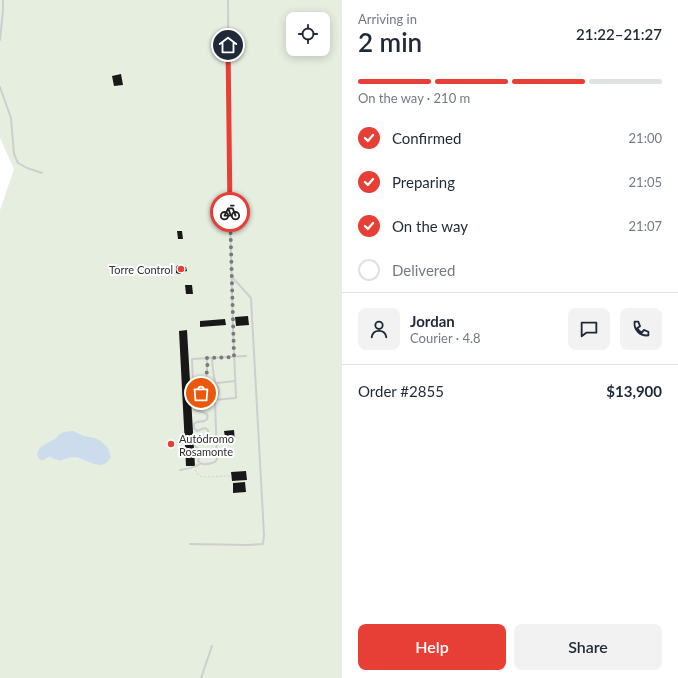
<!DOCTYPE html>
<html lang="en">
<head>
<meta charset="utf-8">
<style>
  :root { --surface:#fff; --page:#f2f2f3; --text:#1f2937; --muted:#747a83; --line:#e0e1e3; --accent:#e73f35 }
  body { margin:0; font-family:Lato,sans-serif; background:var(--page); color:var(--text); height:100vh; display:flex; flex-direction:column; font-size:15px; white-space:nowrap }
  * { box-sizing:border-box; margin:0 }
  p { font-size:13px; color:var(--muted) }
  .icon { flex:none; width:22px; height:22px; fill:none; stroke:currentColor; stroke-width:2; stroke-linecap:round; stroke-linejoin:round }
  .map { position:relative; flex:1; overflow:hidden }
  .sheet { display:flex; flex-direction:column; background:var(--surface); width:336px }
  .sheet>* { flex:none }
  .fabs { position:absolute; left:286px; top:12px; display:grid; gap:8px }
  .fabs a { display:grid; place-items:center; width:44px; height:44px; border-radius:8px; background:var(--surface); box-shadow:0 2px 10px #0003; font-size:20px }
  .pin { position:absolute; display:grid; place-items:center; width:34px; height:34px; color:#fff; margin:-17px; border:2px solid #fff; border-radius:50%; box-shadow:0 1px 4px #0007 }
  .courier { position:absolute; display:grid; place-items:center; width:40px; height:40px; margin:-20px; border:3px solid #e73f35; border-radius:50%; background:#fff; color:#222; box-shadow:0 1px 5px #0007 }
  .head em { font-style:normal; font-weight:600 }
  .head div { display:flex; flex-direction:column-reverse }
  .head { display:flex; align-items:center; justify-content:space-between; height:68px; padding:0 16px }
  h1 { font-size:26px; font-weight:600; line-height:30px }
  .bar { display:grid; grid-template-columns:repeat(4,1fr); gap:6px 4px; align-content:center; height:48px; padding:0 16px }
  .bar i { height:5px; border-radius:3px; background:var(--line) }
  .bar .active { background:var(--accent) }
  .bar p { grid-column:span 4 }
  .line { display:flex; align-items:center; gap:10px; padding:0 16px; border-top:1px solid var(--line) }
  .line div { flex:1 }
  .round { display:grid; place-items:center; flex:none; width:42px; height:42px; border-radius:8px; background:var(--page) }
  ol { padding:0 16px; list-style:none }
  li { display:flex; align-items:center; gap:12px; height:44px }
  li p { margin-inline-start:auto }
  li .icon { padding:4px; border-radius:50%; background:var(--accent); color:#fff; stroke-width:4 }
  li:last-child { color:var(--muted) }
  li i { width:22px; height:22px; border:2px solid var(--line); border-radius:50% }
  .primary-button { display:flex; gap:8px; margin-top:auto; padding:8px 16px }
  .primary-button a { flex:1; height:46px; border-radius:8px; background:var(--accent); color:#fff; font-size:16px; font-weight:600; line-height:46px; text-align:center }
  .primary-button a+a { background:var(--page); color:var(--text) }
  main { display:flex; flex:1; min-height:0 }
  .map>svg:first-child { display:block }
  .green { fill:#e6eee0; fill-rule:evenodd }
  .water { fill:#ccdced }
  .building { fill:#181818 }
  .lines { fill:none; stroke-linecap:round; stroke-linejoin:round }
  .path { stroke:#cecece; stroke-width:1; stroke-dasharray:2 2; stroke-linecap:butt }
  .lane { stroke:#cecece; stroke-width:2 }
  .done { stroke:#797979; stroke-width:4; stroke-dasharray:0 7.2 }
  .route { stroke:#e73f35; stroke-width:5 }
  .poi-dot { fill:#e73f35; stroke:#fff; stroke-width:1.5 }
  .labels { text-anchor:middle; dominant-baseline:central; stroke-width:4; stroke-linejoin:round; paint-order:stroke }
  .poi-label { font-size:11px; fill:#313131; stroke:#fff; text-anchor:end }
</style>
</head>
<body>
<main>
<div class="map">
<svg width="342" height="678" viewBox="0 0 342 678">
  <rect width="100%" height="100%" fill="#fff"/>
  <path class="green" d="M 0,0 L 342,0 L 342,678 L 0,678 L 0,210 L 14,169 L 0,138 ZM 293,19 L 323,19 L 323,49 L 293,49 Z"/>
  <path class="water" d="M 73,431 L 84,436 L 95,438 L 101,441 L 108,448 L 111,457 C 109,460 107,463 104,464 C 96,468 83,457 74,457 C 68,457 63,461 58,460 C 51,459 51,454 44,460 C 41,460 40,460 38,457 C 34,448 49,442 55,439 C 57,438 58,435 60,434 C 63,432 68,431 73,431 Z"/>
  <path class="building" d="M 121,74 L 123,85 L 114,86 L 112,76 Z
    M 177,231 L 182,231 L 183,239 L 178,239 Z
    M 178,265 L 180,265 L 182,267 L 182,266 L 186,267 L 187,271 L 183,272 L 183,271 L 181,271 L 181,274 L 179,274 L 176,273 L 176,267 Z
    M 185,285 L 192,285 L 193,294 L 186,294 Z
    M 248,316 L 249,325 L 236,326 L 235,317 Z
    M 225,319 L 226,325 L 200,327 L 200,321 Z
    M 187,330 L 195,466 L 186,466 L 179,331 Z
    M 234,430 L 235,442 L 226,443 L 224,431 Z
    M 246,471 L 247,480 L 232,481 L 231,472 Z
    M 245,482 L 246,492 L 233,493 L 233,483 Z"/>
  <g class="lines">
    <path class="path" d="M 195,470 L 199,476 L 203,477 L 232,476"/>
    <path class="lane" d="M 0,40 L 3,10 L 3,0
      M 0,87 L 11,118 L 14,154 L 18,163 L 27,168 L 42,173
      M 212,358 L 213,370 L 215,383
      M201 391a9 9 0 1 1 18 0a9 9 0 1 1-18 0Z
      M 193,383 L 204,383
      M 205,383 L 207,372 L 207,358
      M 217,383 L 235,381
      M 193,397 L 198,400 L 206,400
      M 215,399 L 217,459 L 215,462 C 210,464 202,466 198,461 L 199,458 L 201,454 L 200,450 L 195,446 L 195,442 L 199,439 L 207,437 L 208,436 L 208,430 L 205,428 L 197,431 L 194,428 L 194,424 C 195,423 196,422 197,422 C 199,421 202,422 204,421 C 208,420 209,415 205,413 C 202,412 198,411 195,410 L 194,408 L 192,359 L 246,356
      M 213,400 L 236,398 L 233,328 L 229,181 L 228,0
      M 180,470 C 187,469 194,468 200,464
      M 190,544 L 248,545 L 263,544 L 264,535 L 251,298 L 232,277
      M 201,678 L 212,646"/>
  </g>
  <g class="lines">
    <path class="done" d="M 201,393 C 201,386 203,386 205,381 C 207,374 208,365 207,358 L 234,357 L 230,212"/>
    <path class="route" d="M 228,45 L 230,212"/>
  </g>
  <g class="poi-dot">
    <circle cx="181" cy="269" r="4"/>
    <circle cx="171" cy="444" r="4"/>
  </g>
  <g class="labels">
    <g class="poi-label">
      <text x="173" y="269">Torre Control</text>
      <text x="179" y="438" text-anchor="start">Autódromo<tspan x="179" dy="13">Rosamonte</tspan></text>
    </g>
  </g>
</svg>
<div class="fabs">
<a><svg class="icon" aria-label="locate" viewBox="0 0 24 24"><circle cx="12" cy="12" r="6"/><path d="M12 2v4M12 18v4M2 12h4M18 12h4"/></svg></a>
</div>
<div class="pin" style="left:201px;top:393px;background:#ea580c"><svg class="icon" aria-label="bag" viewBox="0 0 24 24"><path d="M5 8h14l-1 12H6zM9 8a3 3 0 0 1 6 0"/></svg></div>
<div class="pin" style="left:228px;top:45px;background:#1f2937"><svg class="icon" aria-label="home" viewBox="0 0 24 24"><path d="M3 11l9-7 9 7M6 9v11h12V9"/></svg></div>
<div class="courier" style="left:230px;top:212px"><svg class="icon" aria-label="bike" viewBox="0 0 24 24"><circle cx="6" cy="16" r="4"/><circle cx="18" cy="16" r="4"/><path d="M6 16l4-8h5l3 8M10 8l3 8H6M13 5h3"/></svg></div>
</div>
<section class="sheet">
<div class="head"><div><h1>2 min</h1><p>Arriving in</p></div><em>21:22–21:27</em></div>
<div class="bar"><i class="active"></i><i class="active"></i><i class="active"></i><i></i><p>On the way · 210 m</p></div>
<ol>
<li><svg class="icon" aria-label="check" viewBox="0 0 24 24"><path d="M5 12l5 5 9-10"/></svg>Confirmed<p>21:00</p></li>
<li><svg class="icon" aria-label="check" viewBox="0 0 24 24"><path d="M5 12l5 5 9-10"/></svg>Preparing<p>21:05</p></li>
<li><svg class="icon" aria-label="check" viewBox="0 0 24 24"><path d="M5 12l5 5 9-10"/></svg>On the way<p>21:07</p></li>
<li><i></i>Delivered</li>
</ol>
<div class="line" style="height:72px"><a class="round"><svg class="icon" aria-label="person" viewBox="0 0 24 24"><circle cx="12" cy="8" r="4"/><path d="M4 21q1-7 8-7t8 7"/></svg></a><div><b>Jordan</b><p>Courier · 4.8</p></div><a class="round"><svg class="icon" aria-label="chat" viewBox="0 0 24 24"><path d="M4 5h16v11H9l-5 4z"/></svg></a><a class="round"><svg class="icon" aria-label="phone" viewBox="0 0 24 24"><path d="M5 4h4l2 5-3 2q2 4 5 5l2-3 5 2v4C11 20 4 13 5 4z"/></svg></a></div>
<div class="line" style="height:52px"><div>Order #2855</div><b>$13,900</b></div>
<div class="primary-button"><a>Help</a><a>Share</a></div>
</section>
</main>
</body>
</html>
